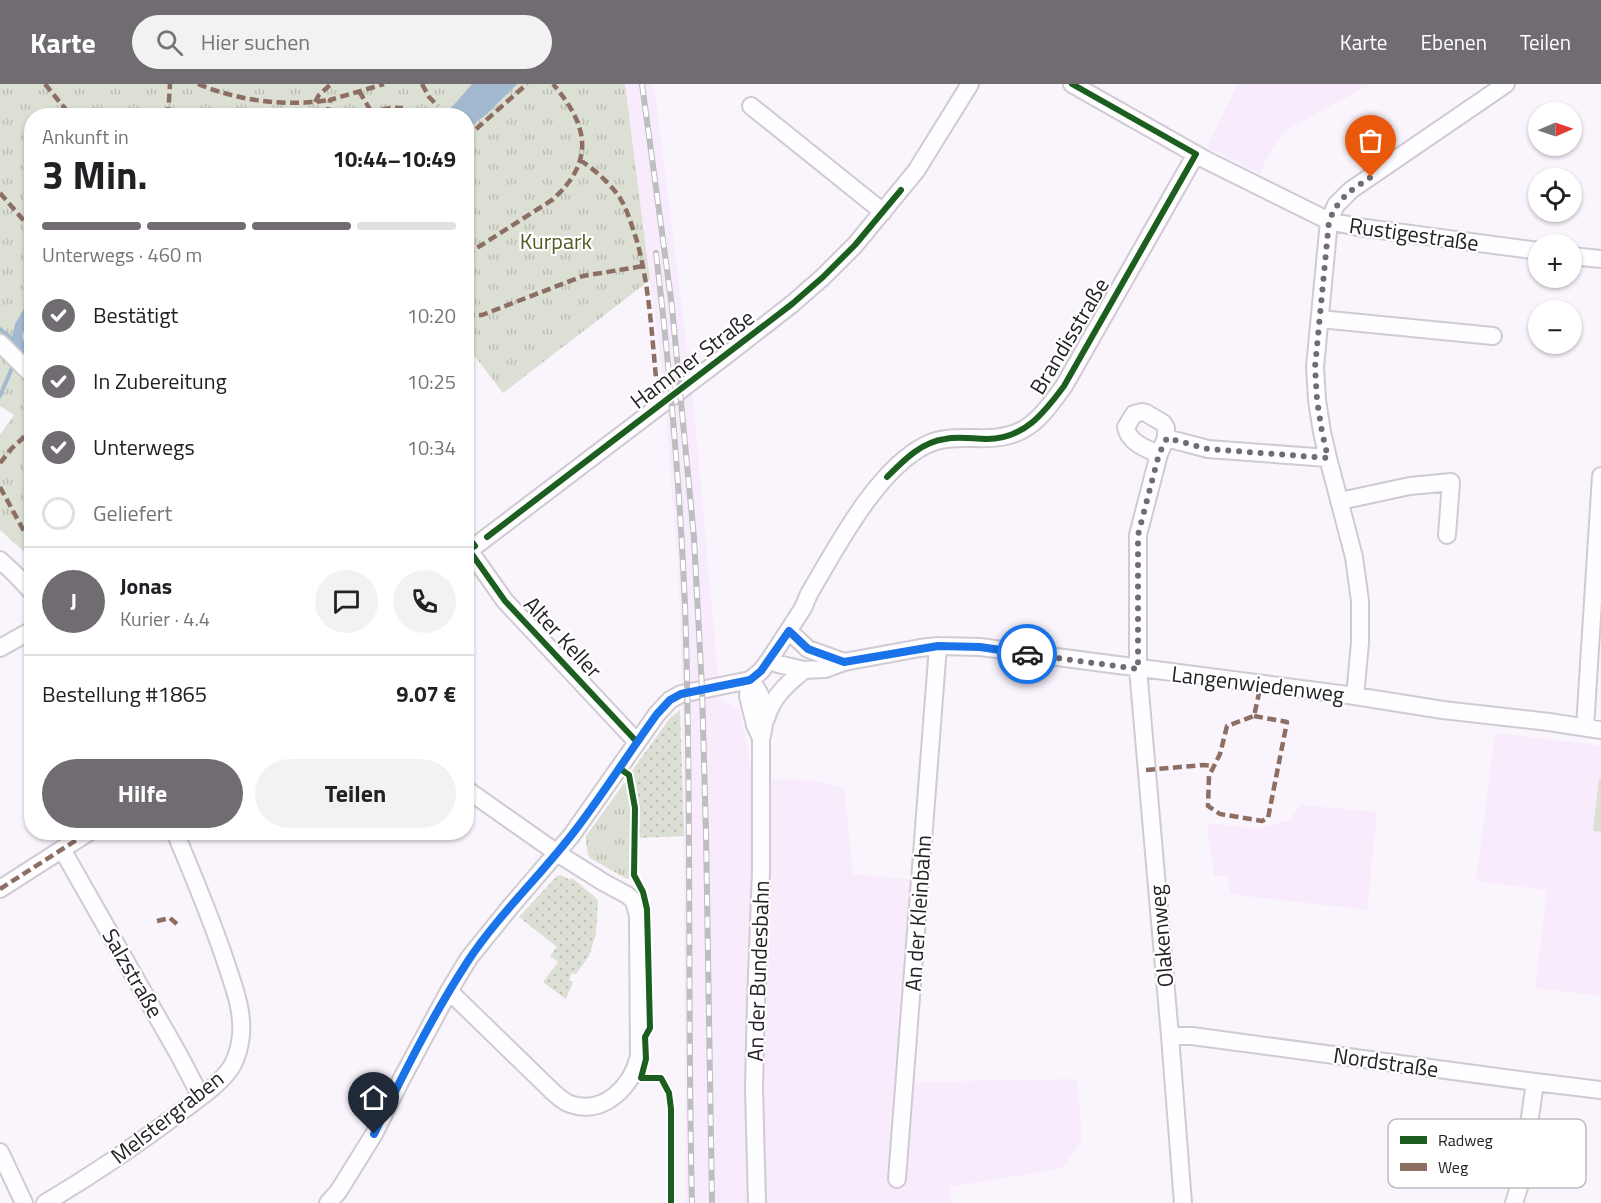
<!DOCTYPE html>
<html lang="de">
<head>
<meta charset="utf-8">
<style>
  :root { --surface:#fff; --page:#f2f2f2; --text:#202124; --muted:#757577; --line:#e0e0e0; --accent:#706c72 }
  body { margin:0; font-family:"Titillium Web",sans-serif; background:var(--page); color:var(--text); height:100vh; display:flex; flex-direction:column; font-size:22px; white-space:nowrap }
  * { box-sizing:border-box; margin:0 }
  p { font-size:20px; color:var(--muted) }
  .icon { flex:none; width:33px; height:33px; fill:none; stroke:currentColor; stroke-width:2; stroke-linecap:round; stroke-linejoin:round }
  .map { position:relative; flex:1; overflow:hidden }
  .panel { position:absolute; left:24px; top:24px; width:450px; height:732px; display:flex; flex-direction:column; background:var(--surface); border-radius:24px; box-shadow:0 2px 4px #0004 }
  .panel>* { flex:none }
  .needle { width:39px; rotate:88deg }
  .controls { position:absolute; left:1528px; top:18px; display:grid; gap:12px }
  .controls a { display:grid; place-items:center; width:54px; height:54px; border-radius:50%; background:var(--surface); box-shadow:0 2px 4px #0004; font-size:30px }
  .pin { position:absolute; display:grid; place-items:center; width:51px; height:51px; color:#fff; margin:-62px -26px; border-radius:50% 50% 50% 0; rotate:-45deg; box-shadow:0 0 6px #0007 }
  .pin .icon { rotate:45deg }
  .courier { position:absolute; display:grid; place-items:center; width:60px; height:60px; margin:-30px; border:4px solid #1a73e8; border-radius:50%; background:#fff; color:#222; box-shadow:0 2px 8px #0007 }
  .overview em { font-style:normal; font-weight:700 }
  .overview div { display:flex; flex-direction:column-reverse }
  .overview { display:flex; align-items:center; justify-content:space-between; height:102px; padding:0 18px }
  h1 { font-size:39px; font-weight:700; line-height:45px }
  .bar { display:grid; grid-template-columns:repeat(4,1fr); gap:9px 6px; align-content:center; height:72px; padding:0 18px }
  .bar i { height:8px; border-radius:4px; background:var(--line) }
  .bar .on { background:var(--accent) }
  .bar p { grid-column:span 4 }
  .line { display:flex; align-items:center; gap:15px; padding:0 18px; border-top:2px solid var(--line) }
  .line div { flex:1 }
  .round { display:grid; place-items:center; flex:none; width:63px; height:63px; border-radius:32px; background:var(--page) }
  ol { padding:0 18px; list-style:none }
  li { display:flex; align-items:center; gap:18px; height:66px }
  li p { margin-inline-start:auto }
  li .icon { padding:6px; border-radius:50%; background:var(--accent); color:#fff; stroke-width:4 }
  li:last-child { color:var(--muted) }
  li i { width:33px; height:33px; border:3px solid var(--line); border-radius:50% }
  .button { display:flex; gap:12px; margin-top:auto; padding:12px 18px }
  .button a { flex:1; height:69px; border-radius:36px; background:var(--accent); color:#fff; font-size:24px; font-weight:700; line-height:69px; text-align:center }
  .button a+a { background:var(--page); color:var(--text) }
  header { display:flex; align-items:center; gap:36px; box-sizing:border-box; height:84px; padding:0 30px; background:var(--accent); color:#fff }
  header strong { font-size:28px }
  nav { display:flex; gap:33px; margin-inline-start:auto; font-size:21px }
  .search { width:420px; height:54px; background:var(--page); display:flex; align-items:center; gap:15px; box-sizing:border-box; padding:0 21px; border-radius:33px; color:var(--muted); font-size:22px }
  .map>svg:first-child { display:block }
  .built { fill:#f8ebfb }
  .grass { fill:url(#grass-dots) }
  .park { fill:url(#park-tufts) }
  .garden { fill:#dcdfd3 }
  .water { fill:#a2b9d0 }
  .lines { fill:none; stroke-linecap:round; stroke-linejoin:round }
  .stream { stroke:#a2b9d0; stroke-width:4 }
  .minor-casing { stroke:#d0cbd2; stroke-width:20 }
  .minor { stroke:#fefdff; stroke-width:16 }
  .rail-casing { stroke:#bebdbf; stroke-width:6 }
  .rail { stroke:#fff; stroke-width:4; stroke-dasharray:11; stroke-linecap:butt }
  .quiet { stroke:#8d6e63; stroke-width:4.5; stroke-dasharray:9 4.5; stroke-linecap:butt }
  .cycleway-casing { stroke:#fff; stroke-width:10 }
  .cycleway { stroke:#1b5e20; stroke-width:6 }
  .done { stroke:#706c72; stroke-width:6; stroke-dasharray:0 10.8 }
  .route { stroke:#1a73e8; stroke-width:8 }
  .labels { text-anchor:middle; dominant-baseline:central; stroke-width:4.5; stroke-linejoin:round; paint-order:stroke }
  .street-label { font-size:22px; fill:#262228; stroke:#fff }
  .park-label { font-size:22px; fill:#4e5e22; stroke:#fff }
  .key { fill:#fff; stroke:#bebdbe; stroke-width:1.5 }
  .key-label { font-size:16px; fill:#262228 }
</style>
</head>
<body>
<header>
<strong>Karte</strong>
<div class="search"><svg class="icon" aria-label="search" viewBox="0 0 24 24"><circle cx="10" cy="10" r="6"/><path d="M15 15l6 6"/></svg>Hier suchen</div>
<nav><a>Karte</a><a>Ebenen</a><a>Teilen</a></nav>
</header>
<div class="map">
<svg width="1601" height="1119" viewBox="0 0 1601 1119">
  <defs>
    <pattern id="grass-dots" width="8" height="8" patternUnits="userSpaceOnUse" patternTransform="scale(1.5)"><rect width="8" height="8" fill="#dcdfd3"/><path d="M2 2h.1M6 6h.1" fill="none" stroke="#bdbfb5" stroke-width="1.8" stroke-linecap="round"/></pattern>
    <pattern id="park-tufts" width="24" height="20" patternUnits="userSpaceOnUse" patternTransform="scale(1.5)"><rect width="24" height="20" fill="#dcdfd3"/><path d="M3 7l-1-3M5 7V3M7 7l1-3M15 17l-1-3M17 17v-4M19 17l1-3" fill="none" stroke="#bdbfb5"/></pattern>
  </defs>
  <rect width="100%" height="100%" fill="#faf4fc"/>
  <path class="built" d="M 625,0 L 653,0 L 657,25 L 693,315 L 720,615 L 740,626 L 753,695 L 815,696 L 844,705 L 853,790 L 915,796 L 903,998 L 1077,995 L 1082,1056 L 1063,1084 L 950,1103 L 951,1119 L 686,1119 L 682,585 L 678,481 L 663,298 Z
    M 1238,0 L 1371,0 L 1286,46 L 1273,63 L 1264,80 L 1261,90 L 1207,63 Z
    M 1495,649 L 1601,662 L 1601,912 L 1535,904 L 1547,806 L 1476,797 Z
    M 1301,721 L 1377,728 L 1367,826 L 1229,810 L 1228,792 L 1214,792 L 1207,739 L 1257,745 L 1289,736 Z"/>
  <path class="grass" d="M 680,626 L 684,752 L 638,754 L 638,720 L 631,688 L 670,634 Z
    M 561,791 L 570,796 L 572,794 L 595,813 L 598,817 L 596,850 L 589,872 L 576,890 L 572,889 L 569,896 L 573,898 L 566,915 L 543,898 L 558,878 L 550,872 L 557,863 L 519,833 L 557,792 Z"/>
  <path class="park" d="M 0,0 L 625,0 L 650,196 L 503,309 L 467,262 L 466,32 L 32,32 L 31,474 L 0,446 L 0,351 L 14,331 L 0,322 Z
    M 625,698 C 636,714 631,767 630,789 L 629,794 L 627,795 L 590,774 C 586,767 586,760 586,752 Z"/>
  <path class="garden" d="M 1599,694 L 1601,695 L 1601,748 L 1593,747 Z"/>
  <path class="water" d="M 472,0 L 517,0 L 487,30 L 467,45 L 466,32 L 440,31 L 452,23 Z
    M 31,213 L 31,246 L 23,248 L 22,252 L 23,256 L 31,265 L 31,277 L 11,257 L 15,240 Z"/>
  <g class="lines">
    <path class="stream" d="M 0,245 L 12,255
      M 0,312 L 12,284"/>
    <defs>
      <path id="minor" d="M 1072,0 L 1206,76 L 1329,137 L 1358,143 L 1539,167
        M 751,22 L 883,128
        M 1572,172 L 1601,175
        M 1320,235 L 1493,252
        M 0,259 L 32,291
        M 1166,354 L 1208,365 L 1328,374
        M 1159,370 C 1146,365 1128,358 1126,343 L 1134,330 L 1142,328 L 1146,329 L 1163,339 L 1166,344 L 1166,354 L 1159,370 L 1138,451 L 1138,585 L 1170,952 L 1183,1119
        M 1340,417 L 1410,402 L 1451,398 L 1447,451
        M 469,466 L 505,517 L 637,658
        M 466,469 L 728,270 L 792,220 L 823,193 L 855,161 L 916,87 L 970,0
        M 0,476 L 14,489 L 32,508
        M 789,547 L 808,565 L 844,578
        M 0,564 L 32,546
        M 770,575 L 778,580 L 804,586 L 825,585 L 844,578 L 920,564 L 938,562 L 980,563 L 1355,612 L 1443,626 L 1549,638 L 1601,646
        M 750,596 C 766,613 767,634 761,655 L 761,787 L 756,918 L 754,1004 L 757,1119
        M 750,596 L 748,612 L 755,641 L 760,652
        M 1355,612 L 1360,559 L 1360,517 L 1354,473 L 1328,374 L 1322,348 L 1317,316 L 1315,283 L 1329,137 L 1336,121 L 1351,106 L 1506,0
        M 766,635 C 772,613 787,600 804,586
        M 1585,643 L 1601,392
        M 63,767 L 179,971 L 201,1013
        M 0,805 L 89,748
        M 449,907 L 554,1009 C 559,1013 564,1018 570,1020 C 604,1032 632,1002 639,972 L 638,832 L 634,817 L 627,811 L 603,798 L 557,769 L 466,705
        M 1170,952 L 1192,952 L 1535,998 L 1601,1006
        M 0,1068 L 24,1119
        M 897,1095 L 938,562
        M 45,1119 C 91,1092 135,1062 178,1030 C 195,1017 221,1000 232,982 C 237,973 240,961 241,951 C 243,928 235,906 228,885 C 213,838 194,794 175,748
        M 328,1119 L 338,1108 L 374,1050 L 401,996 L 449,907 L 469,874 L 511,822 L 571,752 L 657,630 L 670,616 L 681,610 L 750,596 L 761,587 L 770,575 L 803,524 L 809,510 C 836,464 877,385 926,361 C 942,353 959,354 976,354 C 1023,357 1038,338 1064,302 L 1196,70
        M 1514,1119 L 1521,1097 L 1535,998"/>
    </defs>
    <use href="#minor" class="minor-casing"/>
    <use href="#minor" class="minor"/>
    <defs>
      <path id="rail" d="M 642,0 L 672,223 L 694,454 L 702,605 L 706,749 L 712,1119
        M 656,169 C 670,286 680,404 685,522 C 692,721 687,920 692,1119"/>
    </defs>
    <use href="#rail" class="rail-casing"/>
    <use href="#rail" class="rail"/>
    <path class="quiet" d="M 45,0 L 71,32
      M 198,0 C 240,17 285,23 330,16
      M 422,0 L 429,13 L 438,22
      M 359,7 L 374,32
      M 315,18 L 319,11 L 331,0
      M 168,32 L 170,0
      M 327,32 L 330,16 L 384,0
      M 370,32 C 380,24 390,23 403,24
      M 393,32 L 397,32
      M 466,54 L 527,0
      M 580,76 C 595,86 610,99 620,114 C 628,127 632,143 637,157 C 650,205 652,255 657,304
      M 0,109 L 32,146
      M 466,171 L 552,116 C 596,77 588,41 553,0
      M 466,228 L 474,231 L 482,231 L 583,192 L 643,182
      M 0,379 L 12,364 L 32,346
      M 0,403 L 32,462
      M 1254,632 L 1287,638 L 1268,734 L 1262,737 L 1220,730 L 1208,722 L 1209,692 L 1220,670 L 1227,642 L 1254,632 L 1261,600
      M 1146,686 L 1203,681 L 1214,682
      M 0,805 L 89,748
      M 157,837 L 170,834 L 178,841"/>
    <defs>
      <path id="cycleway" d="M 887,393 C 903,377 921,358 945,355 C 959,352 973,355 987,355 C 1024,355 1044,329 1064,302 L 1196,70 L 1072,0
        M 466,451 L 475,462 L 469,466 L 505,517 L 637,658 L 619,684 L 629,691 L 635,724 L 634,791 L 643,808 L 647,825 L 650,944 L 645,953 L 646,975 L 641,994 L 661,994 L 669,1009 L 671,1025 L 671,1119
        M 487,453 L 792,220 L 823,193 L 855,161 L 901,106"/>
    </defs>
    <use href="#cycleway" class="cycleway-casing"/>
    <use href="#cycleway" class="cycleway"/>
  </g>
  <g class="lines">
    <path class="done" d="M 1027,570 L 1138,585 L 1138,451 L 1159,370 L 1167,354 L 1208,365 L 1328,374 L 1322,348 L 1317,316 L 1315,283 L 1329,137 C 1339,113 1350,107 1371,93"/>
    <path class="route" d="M 374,1050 C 403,991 432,932 468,877 C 497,833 537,795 570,753 C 601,714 627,671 657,630 L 670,616 L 681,610 L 750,596 L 761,587 L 789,547 L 808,565 L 844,578 L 938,562 L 980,563 L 1027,570"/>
  </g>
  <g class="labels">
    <g class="street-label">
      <text transform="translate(1414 150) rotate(8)">Rustigestraße</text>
      <text transform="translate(1069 252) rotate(-59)">Brandisstraße</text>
      <text transform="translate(692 275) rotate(-37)">Hammer Straße</text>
      <text transform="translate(563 553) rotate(47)">Alter Keller</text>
      <text transform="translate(1258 600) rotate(7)">Langenwiedenweg</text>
      <text transform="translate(918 829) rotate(-86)">An der Kleinbahn</text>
      <text transform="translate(1161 852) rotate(-95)">Olakenweg</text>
      <text transform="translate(758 887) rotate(-88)">An der Bundesbahn</text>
      <text transform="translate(133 889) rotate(60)">Salzstraße</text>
      <text transform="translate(1386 978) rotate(8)">Nordstraße</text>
      <text transform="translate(167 1033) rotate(-38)">Melstergraben</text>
    </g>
    <g class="park-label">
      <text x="556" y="157">Kurpark</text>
    </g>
  </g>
  <rect x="1388" y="1035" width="198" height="69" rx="9" class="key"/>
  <rect x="1400" y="1052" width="27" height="8" fill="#1b5e20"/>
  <rect x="1400" y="1079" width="27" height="8" fill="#8d6e63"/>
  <g class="key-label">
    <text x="1438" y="1062">Radweg</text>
    <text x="1438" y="1089">Weg</text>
  </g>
</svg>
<div class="controls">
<a><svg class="needle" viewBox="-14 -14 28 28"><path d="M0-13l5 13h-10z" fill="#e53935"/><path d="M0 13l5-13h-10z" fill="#757577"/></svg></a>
<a><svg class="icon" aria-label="locate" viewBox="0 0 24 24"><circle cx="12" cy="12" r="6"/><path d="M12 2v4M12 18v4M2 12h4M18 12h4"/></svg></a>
<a>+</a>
<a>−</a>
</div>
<div class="pin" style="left:1371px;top:93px;background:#ea580c"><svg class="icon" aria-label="bag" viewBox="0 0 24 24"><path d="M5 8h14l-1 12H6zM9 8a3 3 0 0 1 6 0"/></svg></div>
<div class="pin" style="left:374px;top:1050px;background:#1f2937"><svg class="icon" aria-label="home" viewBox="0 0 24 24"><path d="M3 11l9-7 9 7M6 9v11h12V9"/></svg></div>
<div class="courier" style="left:1027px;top:570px"><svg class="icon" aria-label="car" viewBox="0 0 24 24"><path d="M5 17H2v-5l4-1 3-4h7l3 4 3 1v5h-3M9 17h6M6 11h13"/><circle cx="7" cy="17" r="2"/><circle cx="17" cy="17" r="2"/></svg></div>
<section class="panel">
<div class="overview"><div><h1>3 Min.</h1><p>Ankunft in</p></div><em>10:44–10:49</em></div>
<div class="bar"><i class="on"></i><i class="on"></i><i class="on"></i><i></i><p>Unterwegs · 460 m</p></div>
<ol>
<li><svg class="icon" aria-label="check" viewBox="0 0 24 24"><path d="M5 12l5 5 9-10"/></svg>Bestätigt<p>10:20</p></li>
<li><svg class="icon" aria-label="check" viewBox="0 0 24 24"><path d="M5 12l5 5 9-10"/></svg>In Zubereitung<p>10:25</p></li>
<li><svg class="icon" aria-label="check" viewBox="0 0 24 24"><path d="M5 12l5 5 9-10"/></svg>Unterwegs<p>10:34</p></li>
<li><i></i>Geliefert</li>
</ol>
<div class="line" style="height:108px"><b class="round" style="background:var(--accent);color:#fff">J</b><div><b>Jonas</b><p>Kurier · 4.4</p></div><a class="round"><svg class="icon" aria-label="chat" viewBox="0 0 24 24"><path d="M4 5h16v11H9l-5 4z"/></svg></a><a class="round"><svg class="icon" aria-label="phone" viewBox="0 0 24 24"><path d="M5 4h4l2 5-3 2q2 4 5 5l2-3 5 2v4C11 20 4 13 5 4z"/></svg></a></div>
<div class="line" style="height:78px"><div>Bestellung #1865</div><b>9.07 €</b></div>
<div class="button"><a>Hilfe</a><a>Teilen</a></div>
</section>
</div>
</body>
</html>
